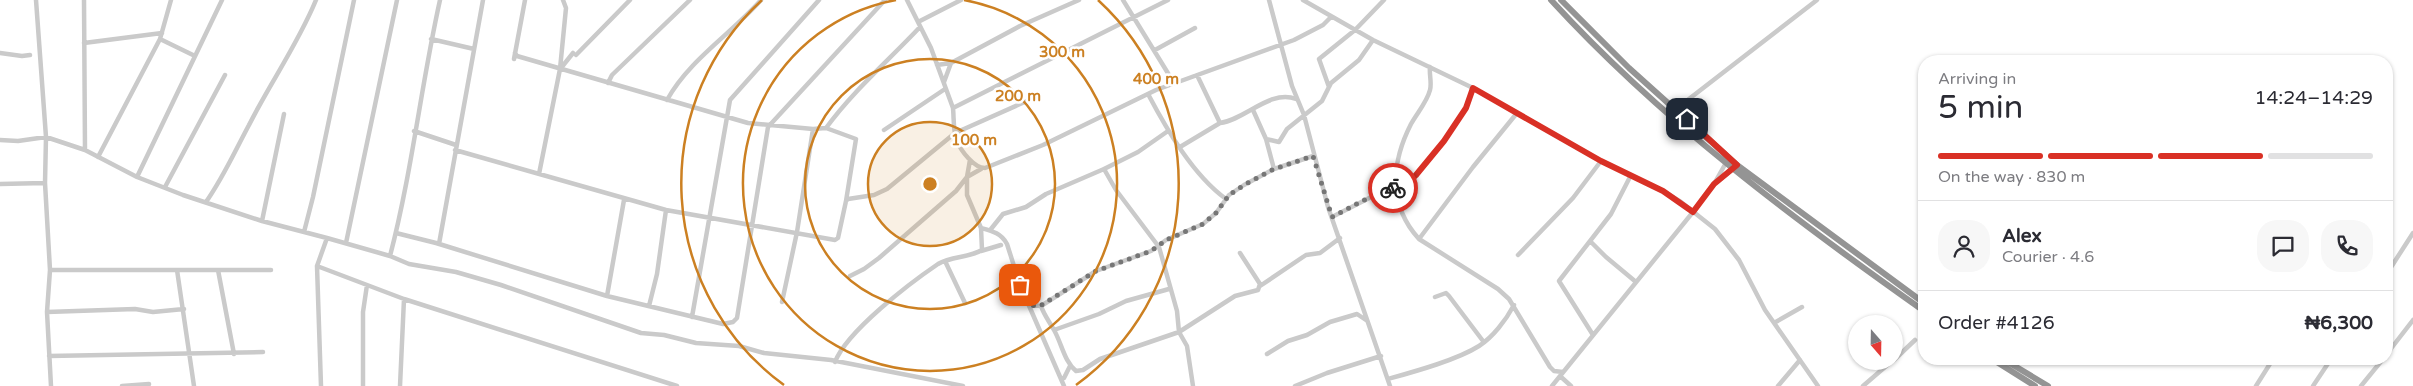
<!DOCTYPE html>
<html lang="en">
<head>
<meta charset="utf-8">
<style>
  :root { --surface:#fff; --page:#f7f7f7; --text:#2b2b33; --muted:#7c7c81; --line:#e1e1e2; --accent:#d93025 }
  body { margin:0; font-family:"Varela Round",sans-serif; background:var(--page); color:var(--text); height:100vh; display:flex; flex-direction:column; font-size:19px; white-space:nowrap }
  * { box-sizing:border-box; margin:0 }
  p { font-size:16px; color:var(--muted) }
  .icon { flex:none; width:28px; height:28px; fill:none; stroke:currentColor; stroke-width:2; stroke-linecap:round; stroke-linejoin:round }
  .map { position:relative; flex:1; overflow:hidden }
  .panel { position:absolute; left:1918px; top:55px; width:475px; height:310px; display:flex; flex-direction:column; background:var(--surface); border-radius:20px; box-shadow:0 1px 4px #0004 }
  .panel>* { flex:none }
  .needle { width:32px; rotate:160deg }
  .controls { position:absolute; left:1848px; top:315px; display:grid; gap:10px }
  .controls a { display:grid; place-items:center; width:55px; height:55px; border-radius:50%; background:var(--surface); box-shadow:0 1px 4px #0004; font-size:25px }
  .pin { position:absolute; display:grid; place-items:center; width:42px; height:42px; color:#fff; margin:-21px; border-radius:10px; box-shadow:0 2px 8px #0006 }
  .courier { position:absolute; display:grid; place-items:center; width:50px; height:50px; margin:-25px; border:4px solid #d93025; border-radius:50%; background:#fff; color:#222; box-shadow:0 1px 6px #0007 }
  .overview em { font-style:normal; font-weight:600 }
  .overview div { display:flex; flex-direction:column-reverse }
  .overview { display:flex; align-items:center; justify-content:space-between; height:85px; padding:0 20px }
  h1 { font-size:32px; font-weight:600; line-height:38px }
  .bar { display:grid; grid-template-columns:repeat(4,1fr); gap:8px 5px; align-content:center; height:60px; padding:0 20px }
  .bar i { height:6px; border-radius:4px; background:var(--line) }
  .bar .current { background:var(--accent) }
  .bar p { grid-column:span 4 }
  .line { display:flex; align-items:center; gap:12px; padding:0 20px; border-top:1px solid var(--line) }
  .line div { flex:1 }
  .round { display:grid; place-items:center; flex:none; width:52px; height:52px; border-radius:20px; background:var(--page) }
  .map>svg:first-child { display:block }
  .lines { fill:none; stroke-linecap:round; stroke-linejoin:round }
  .minor { stroke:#cacaca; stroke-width:4.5 }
  .highway { stroke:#949494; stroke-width:6 }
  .done { stroke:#767676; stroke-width:5; stroke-dasharray:0 9 }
  .route { stroke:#d93025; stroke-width:6 }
  .ring { fill:none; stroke:#cc8022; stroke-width:2.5 }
  .centre { fill:#cc8022; stroke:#fff; stroke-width:2.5 }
  .ring-label { font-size:15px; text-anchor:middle; font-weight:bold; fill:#cc8022; stroke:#fff; stroke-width:5; stroke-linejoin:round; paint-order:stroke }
</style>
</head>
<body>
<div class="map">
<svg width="2413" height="386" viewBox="0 0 2413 386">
  <rect width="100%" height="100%" fill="#fff"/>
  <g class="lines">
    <path class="minor" d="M 36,0 L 46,137 L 45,183 L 50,270 L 47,312 L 51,386
      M 84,0 L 85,150
      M 907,0 L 931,48 L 953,108 L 1168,0
      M 1123,0 L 1174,83
      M 1269,0 L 1292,86 L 1304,115 L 1328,207 L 1390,386
      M 1303,0 L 1373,40 L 1473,88 L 1601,161 L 1663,191 L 1681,202 L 1715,229 L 1739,260 L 1765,310 L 1818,386
      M 918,22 L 961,0
      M 160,39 L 195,56
      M 431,39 L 474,49
      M 84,43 L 162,33
      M 1155,50 L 1195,28
      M 0,53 L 22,56 L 30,55
      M 515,53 L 517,56 L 748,123 L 813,129 L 826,128 L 856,139 L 846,201
      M 576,55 L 630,0
      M 514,59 L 525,0
      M 937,65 L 951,63
      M 1430,67 C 1429,74 1432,83 1430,90 C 1427,102 1417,113 1411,124 C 1391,163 1388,205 1419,239 L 1498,289 L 1509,299 L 1550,367 L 1554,371 L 1563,372
      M 561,68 L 573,53
      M 1197,75 L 1220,123 C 1245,120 1270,89 1296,99
      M 944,82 L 951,63 L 1020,26 L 1079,0
      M 608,83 L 612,75 L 690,0
      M 1329,87 L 1319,59 L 1355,30 L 1384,0
      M 1148,94 C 1167,130 1193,175 1226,199
      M 667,100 C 689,60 731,34 761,0
      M 953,108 C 954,118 953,132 957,141 C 961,151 974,168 985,168 L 1043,145 L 1156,90 L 1294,40 L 1323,25 L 1331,17
      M 1676,109 L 1817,0
      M 1253,110 L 1266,139 L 1279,142 L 1287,129 L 1322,101 L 1331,83 L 1359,60 L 1373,40
      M 826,128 C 853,91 888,61 920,27
      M 884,130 L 945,89
      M 414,131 L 456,145
      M 1266,139 L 1274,169
      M 0,140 L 18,141 L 46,137 L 85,150 L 137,177 L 183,195 L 262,221 L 327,238 L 317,266 L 404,299 L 677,386
      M 1180,147 L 1220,123
      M 455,150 L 666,210 L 835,240 L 838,238 L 846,201 L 848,199 L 874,195 L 887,189 L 955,133 L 1038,96
      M 98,157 L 160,39 L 171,0
      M 981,169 L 967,177 L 967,195 L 981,228 C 992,231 1001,233 1007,244 L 1020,285 L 1064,386
      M 1104,169 L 1116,190 L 1159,247 L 1177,311 L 1179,332 L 1187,346 L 1193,386
      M 539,174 L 560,69 L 566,8 L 563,0
      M 137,177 L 222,0
      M 1717,182 L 1734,168
      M 0,184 L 45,183
      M 165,187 L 225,75
      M 206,202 C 223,178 235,151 249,125 C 270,83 298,44 316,0
      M 1332,217 L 1381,192 L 1406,185 L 1416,175 L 1444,141 L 1466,108 L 1473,88
      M 262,221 L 284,114
      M 991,229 L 1003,214 L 1026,207 L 1046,194 L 1104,169 L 1138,152 L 1168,131
      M 304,232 L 313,197 L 354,0
      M 396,233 L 436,243 L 607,296 L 624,200
      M 327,238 L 390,256 C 412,172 421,85 440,0
      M 1419,239 L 1473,167 L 1517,113
      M 1591,242 L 1606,257 L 1636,282
      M 346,243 L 397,0
      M 439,244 L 483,0
      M 981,251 L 1001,245
      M 1518,255 L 1573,198 L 1601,161
      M 390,256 L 409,264 L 456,272 L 501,285 L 641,333 L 664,335 L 696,343 L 739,346 L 764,353 L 831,360 L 963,386
      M 945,261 L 965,303
      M 317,266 L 321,386
      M 50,270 L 271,270
      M 177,270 L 194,386
      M 218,270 L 234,354
      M 2386,275 L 2413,233
      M 850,276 L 864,269 L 879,258 L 956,191 L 967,177 L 970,160
      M 1260,286 L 1306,255 L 1320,253 L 1340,238
      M 607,296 L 723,324 L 733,322 L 737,318 L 768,127 L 885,0
      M 1435,297 L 1446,293 L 1449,296 L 1483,341
      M 782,302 L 797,232 L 813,129
      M 1029,305 L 1041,306 L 1096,271 L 1151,251 L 1166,240 L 1203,224 L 1216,213 L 1229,195 L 1244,185 L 1274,169 L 1313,156
      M 649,306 L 657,274 L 666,210
      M 1041,306 C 1044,315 1049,321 1054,330 C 1062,344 1064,361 1076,371 L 1083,370 L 1100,359 L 1179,332 L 1235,296 L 1258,290 L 1260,284 L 1240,253
      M 47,312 L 135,309 L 153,312 L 184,309
      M 692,317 L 730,100 L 819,0
      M 1774,323 L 1802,307
      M 1054,330 L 1099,314 L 1126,301 L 1169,289
      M 1593,335 L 1559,281 L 1611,214 L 1631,175
      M 1267,354 L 1288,341 L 1307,335 L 1330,322 L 1357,314 L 1366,320
      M 2386,355 L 2413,320
      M 49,356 L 263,352
      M 1894,360 L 1915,340
      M 835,362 C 847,331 910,283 938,264 C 952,256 969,258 982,250 L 981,228
      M 1560,376 L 1571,386
      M 1064,378 L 1070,366
      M 1388,379 C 1413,372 1457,360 1479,346 C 1493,337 1506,320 1514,305
      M 122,386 L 149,384
      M 363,386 L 363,312 L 367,285
      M 400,386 L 404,299
      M 1295,386 L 1327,373 L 1381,356
      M 1552,386 L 1693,212 L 1714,184 L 1727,161
      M 1778,386 L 1800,360
      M 1863,386 L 1892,361
      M 2256,386 L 2273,359
      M 2313,386 L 2331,359
      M 2361,386 L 2383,359"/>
    <path class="highway" d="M 1551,0 C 1660,119 1792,218 1924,311
      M 1561,0 L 1629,68 L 1737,165 L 1924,303
      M 1992,359 L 2035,386
      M 2003,359 L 2048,386"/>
  </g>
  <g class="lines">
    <path class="done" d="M 1020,285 L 1028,305 L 1040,306 L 1096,271 L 1151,251 L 1166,240 L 1203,224 L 1216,213 L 1229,195 L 1244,185 L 1274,169 L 1313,156 L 1332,217 L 1370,197 L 1393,188"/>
    <path class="route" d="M 1393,188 L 1406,184 L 1416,175 L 1444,141 L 1466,108 L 1473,88 L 1601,161 L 1663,191 L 1693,212 L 1714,184 L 1737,165 L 1687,119"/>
  </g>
  <circle cx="930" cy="184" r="62" fill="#cc8022" fill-opacity=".12"/>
  <g class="ring">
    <circle cx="930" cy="184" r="62"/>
    <circle cx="930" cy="184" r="125"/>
    <path d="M964 0A187 187 0 1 1 896 0"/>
    <path d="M784 385A249 249 0 0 1 762 0M1098 0A249 249 0 0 1 1076 385"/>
  </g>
  <circle cx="930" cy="184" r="8" class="centre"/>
  <g class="ring-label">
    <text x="1062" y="57">300 m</text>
    <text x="1156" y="84">400 m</text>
    <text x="1018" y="101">200 m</text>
    <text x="974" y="145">100 m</text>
  </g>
</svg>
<div class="controls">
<a><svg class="needle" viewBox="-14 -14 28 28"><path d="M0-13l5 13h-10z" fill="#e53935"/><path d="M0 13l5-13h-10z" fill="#7c7c81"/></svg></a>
</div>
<div class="pin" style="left:1020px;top:285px;background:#ea580c"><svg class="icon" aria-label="bag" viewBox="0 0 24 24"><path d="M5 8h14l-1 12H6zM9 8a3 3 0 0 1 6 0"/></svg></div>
<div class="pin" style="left:1687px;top:119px;background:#1f2937"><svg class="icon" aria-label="home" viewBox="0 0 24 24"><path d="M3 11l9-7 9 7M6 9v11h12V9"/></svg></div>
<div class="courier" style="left:1393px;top:188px"><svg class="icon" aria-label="bike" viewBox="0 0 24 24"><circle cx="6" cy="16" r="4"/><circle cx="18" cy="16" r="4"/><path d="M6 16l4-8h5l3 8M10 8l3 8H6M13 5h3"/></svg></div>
<section class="panel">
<div class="overview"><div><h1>5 min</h1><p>Arriving in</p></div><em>14:24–14:29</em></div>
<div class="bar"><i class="current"></i><i class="current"></i><i class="current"></i><i></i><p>On the way · 830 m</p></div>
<div class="line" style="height:90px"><a class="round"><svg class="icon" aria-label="person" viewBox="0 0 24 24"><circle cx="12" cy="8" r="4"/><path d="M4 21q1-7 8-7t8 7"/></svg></a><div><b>Alex</b><p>Courier · 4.6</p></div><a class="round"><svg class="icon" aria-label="chat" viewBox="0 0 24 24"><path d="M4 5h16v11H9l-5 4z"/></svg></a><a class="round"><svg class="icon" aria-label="phone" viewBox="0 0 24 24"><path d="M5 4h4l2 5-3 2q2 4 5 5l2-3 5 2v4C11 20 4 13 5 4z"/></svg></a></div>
<div class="line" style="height:65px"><div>Order #4126</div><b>₦6,300</b></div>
</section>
</div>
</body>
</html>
